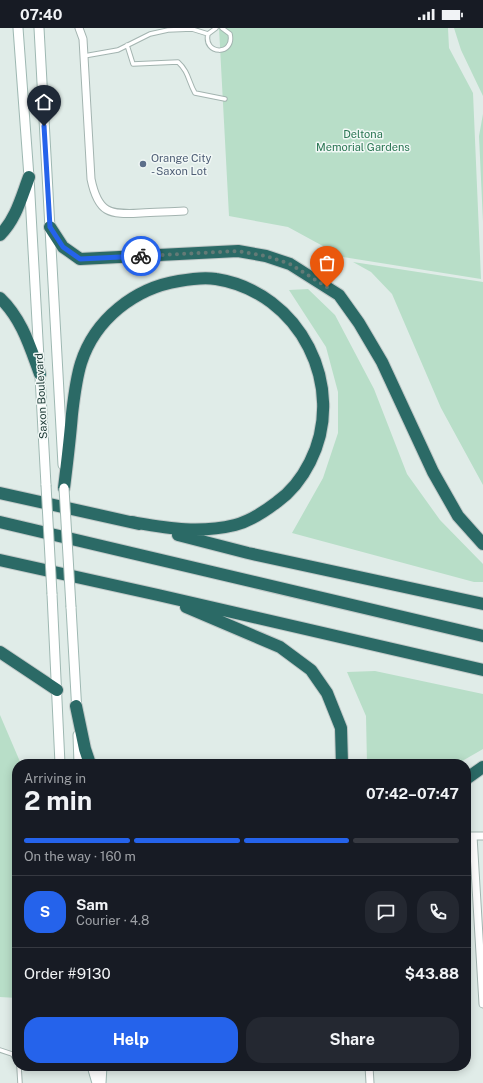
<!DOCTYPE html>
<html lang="en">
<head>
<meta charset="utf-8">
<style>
  :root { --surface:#171b24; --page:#242831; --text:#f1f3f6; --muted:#9ea1a6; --line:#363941; --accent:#2563eb }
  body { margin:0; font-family:"Public Sans",sans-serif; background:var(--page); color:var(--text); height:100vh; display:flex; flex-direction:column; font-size:15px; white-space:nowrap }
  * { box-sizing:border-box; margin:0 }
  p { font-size:13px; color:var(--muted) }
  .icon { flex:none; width:22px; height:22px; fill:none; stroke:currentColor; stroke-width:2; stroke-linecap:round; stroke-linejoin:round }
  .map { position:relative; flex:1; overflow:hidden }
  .drawer { position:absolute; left:12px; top:731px; width:459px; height:312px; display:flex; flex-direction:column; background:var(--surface); border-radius:16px; box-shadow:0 2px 10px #0003 }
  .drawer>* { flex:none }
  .pin { position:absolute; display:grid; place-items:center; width:34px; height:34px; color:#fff; margin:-41px -17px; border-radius:50% 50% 50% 0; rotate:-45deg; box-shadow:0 0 4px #0007 }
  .pin .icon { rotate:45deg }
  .courier { position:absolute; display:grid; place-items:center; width:40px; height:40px; margin:-20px; border:3px solid #2563eb; border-radius:50%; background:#fff; color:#222; box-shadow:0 1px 5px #0007 }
  .summary em { font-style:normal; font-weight:700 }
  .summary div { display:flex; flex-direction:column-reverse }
  .summary { display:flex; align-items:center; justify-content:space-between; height:68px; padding:0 12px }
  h1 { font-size:26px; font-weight:700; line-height:30px }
  .bar { display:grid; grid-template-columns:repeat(4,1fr); gap:6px 4px; align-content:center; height:48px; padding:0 12px }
  .bar i { height:5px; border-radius:3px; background:var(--line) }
  .bar .on { background:var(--accent) }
  .bar p { grid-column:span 4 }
  .line { display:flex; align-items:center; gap:10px; padding:0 12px; border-top:1px solid var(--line) }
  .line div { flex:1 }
  .round { display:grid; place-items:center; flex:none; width:42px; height:42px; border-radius:16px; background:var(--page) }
  .primary-button { display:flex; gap:8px; margin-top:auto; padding:8px 12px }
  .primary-button a { flex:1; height:46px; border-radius:16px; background:var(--accent); color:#fff; font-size:16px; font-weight:700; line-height:46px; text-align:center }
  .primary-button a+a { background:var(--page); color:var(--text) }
  .status { display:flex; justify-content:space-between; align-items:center; height:28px; padding:0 20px; background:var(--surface); direction:ltr }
  .status svg { height:11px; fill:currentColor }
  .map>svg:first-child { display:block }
  .green { fill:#b8dec8 }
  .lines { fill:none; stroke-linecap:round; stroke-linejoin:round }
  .lane-casing { stroke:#a3b4b0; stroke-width:5.5 }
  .street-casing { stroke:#a3b4b0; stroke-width:9 }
  .secondary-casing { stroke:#9eb8b2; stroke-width:11 }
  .highway-casing { stroke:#c1c9c8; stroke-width:14 }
  .lane { stroke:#fff; stroke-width:3.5 }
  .street { stroke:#fff; stroke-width:7 }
  .secondary { stroke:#fff; stroke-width:9 }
  .highway { stroke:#2b6a66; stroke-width:12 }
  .secondary-bridge-casing { stroke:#9eb8b2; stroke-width:11; stroke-linecap:butt }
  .secondary-bridge { stroke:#fff; stroke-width:9 }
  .done { stroke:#637a76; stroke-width:4; stroke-dasharray:0 7.2 }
  .route { stroke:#2563eb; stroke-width:5 }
  .service-dot { fill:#5c6f8a; stroke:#f1f8f6; stroke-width:1.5 }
  .labels { text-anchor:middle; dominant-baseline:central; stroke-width:3; stroke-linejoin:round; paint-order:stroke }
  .park-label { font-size:11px; fill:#297552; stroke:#f1f8f6 }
  .service-label { font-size:11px; fill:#4e5e75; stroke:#f1f8f6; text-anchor:start }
  .street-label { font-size:11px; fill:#203d39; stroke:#f1f8f6 }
</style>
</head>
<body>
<div class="status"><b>07:40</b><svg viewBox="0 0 49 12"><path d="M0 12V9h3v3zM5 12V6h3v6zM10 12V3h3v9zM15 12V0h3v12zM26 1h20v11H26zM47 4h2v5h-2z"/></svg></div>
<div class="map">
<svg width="483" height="1055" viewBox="0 0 483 1055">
  <rect width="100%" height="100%" fill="#e0ece8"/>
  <path class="green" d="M 219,0 L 448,0 L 449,20 L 473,65 L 481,251 L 343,229 L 288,199 L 229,188 Z
    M 454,0 L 483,0 L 483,68 L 461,22 Z
    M 483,86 L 483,194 L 479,108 Z
    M 353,234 L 483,254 L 483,457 L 441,380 L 392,266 L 371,244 Z
    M 308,261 L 335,287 L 374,361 L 407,446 L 440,492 L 483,536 L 483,554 L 474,554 L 292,505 L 323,450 L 338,405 L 338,364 L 326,319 L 289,262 Z
    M 375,643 L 483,666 L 483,721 L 457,736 L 367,736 L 366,688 L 347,644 Z
    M 0,687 L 21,736 L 17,736 L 17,970 L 0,969 Z"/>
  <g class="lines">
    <defs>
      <path id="lane" d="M 216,0 L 208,6 C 203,27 235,28 230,6 L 222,0
        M 127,17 L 133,36 L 178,34 C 189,44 188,53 195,65 L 225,71
        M 84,28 L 118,22 L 150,6 L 168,2 L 192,1 L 208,6
        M 0,1022 L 12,1026 L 17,1032
        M 19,1038 L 20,1055"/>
      <path id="street" d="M 79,0 L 83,11 L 91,151 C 98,185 109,187 141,185 C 155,184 170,184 184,183
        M 466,808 L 483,808
        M 473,808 L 483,976
        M 369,1038 L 370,1055"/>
      <path id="secondary" d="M 18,0 L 29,149 L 46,457
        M 39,0 L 63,437
        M 52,566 L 60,736
        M 71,579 L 77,685
        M 78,707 L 79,736
        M 92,1038 L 97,1055
        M 101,1055 L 102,1038"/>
      <path id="highway" d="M 50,199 L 63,219 L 80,231 L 238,223 L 266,228 L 290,236 L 339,267 L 359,295 L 382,334 L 433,444 L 458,488 L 483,516
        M 0,207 C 16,191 21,170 29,149
        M 0,270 C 22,291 30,319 40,346
        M 64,460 C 67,436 70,411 72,386 C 74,369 76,351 81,335 C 95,291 135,260 179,253 C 190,251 205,249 216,251 C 300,264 348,359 310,434 C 302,450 291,464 277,474 C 264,484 250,493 235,497 C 198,506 167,500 131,494
        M 0,465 L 139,496
        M 0,494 L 483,608
        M 178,507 L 248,525 L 483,576
        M 0,532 L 158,567 L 483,642
        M 186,579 L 280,619 L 311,642 L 327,665 L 341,700 L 342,736
        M 0,624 L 57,662
        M 76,678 L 85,721 L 90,736
        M 466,751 L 483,739"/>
    </defs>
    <use href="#lane" class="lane-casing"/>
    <use href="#street" class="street-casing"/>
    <use href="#secondary" class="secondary-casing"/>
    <use href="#highway" class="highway-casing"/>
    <use href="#lane" class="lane"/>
    <use href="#street" class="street"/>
    <use href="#secondary" class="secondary"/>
    <use href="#highway" class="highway"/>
    <defs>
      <path id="secondary-bridge" d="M 46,457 L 52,566
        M 64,460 L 71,579"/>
    </defs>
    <use href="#secondary-bridge" class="secondary-bridge-casing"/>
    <use href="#secondary-bridge" class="secondary-bridge"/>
  </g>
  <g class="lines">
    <path class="done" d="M 141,228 L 238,223 L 266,228 L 290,236 L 327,259"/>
    <path class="route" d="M 44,98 L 50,199 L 63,219 L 80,231 L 141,228"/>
  </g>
  <circle class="service-dot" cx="143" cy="136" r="4"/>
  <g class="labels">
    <g class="park-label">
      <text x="363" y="106">Deltona<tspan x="363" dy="13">Memorial Gardens</tspan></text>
    </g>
    <g class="service-label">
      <text x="151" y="130">Orange City<tspan x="151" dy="13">- Saxon Lot</tspan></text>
    </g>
    <g class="street-label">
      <text transform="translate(41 368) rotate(-93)">Saxon Boulevard</text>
    </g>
  </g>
</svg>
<div class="pin" style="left:327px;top:259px;background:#ea580c"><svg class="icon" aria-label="bag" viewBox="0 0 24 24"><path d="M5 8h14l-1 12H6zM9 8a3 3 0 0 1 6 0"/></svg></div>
<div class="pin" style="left:44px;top:98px;background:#1f2937"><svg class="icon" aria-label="home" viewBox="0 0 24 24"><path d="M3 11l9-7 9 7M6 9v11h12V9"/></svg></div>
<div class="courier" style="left:141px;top:228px"><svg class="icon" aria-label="bike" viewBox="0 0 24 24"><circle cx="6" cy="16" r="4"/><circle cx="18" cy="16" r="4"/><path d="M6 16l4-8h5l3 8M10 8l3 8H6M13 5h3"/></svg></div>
<section class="drawer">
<div class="summary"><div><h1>2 min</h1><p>Arriving in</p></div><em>07:42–07:47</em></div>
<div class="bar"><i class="on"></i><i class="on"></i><i class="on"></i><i></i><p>On the way · 160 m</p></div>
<div class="line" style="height:72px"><b class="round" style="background:var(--accent);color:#fff">S</b><div><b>Sam</b><p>Courier · 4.8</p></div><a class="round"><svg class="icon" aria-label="chat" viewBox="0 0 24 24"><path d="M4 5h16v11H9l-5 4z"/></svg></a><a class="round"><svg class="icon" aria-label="phone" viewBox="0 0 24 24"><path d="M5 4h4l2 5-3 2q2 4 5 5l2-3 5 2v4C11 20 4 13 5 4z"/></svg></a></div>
<div class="line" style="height:52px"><div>Order #9130</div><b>$43.88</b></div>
<div class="primary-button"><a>Help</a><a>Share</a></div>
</section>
</div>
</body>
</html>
